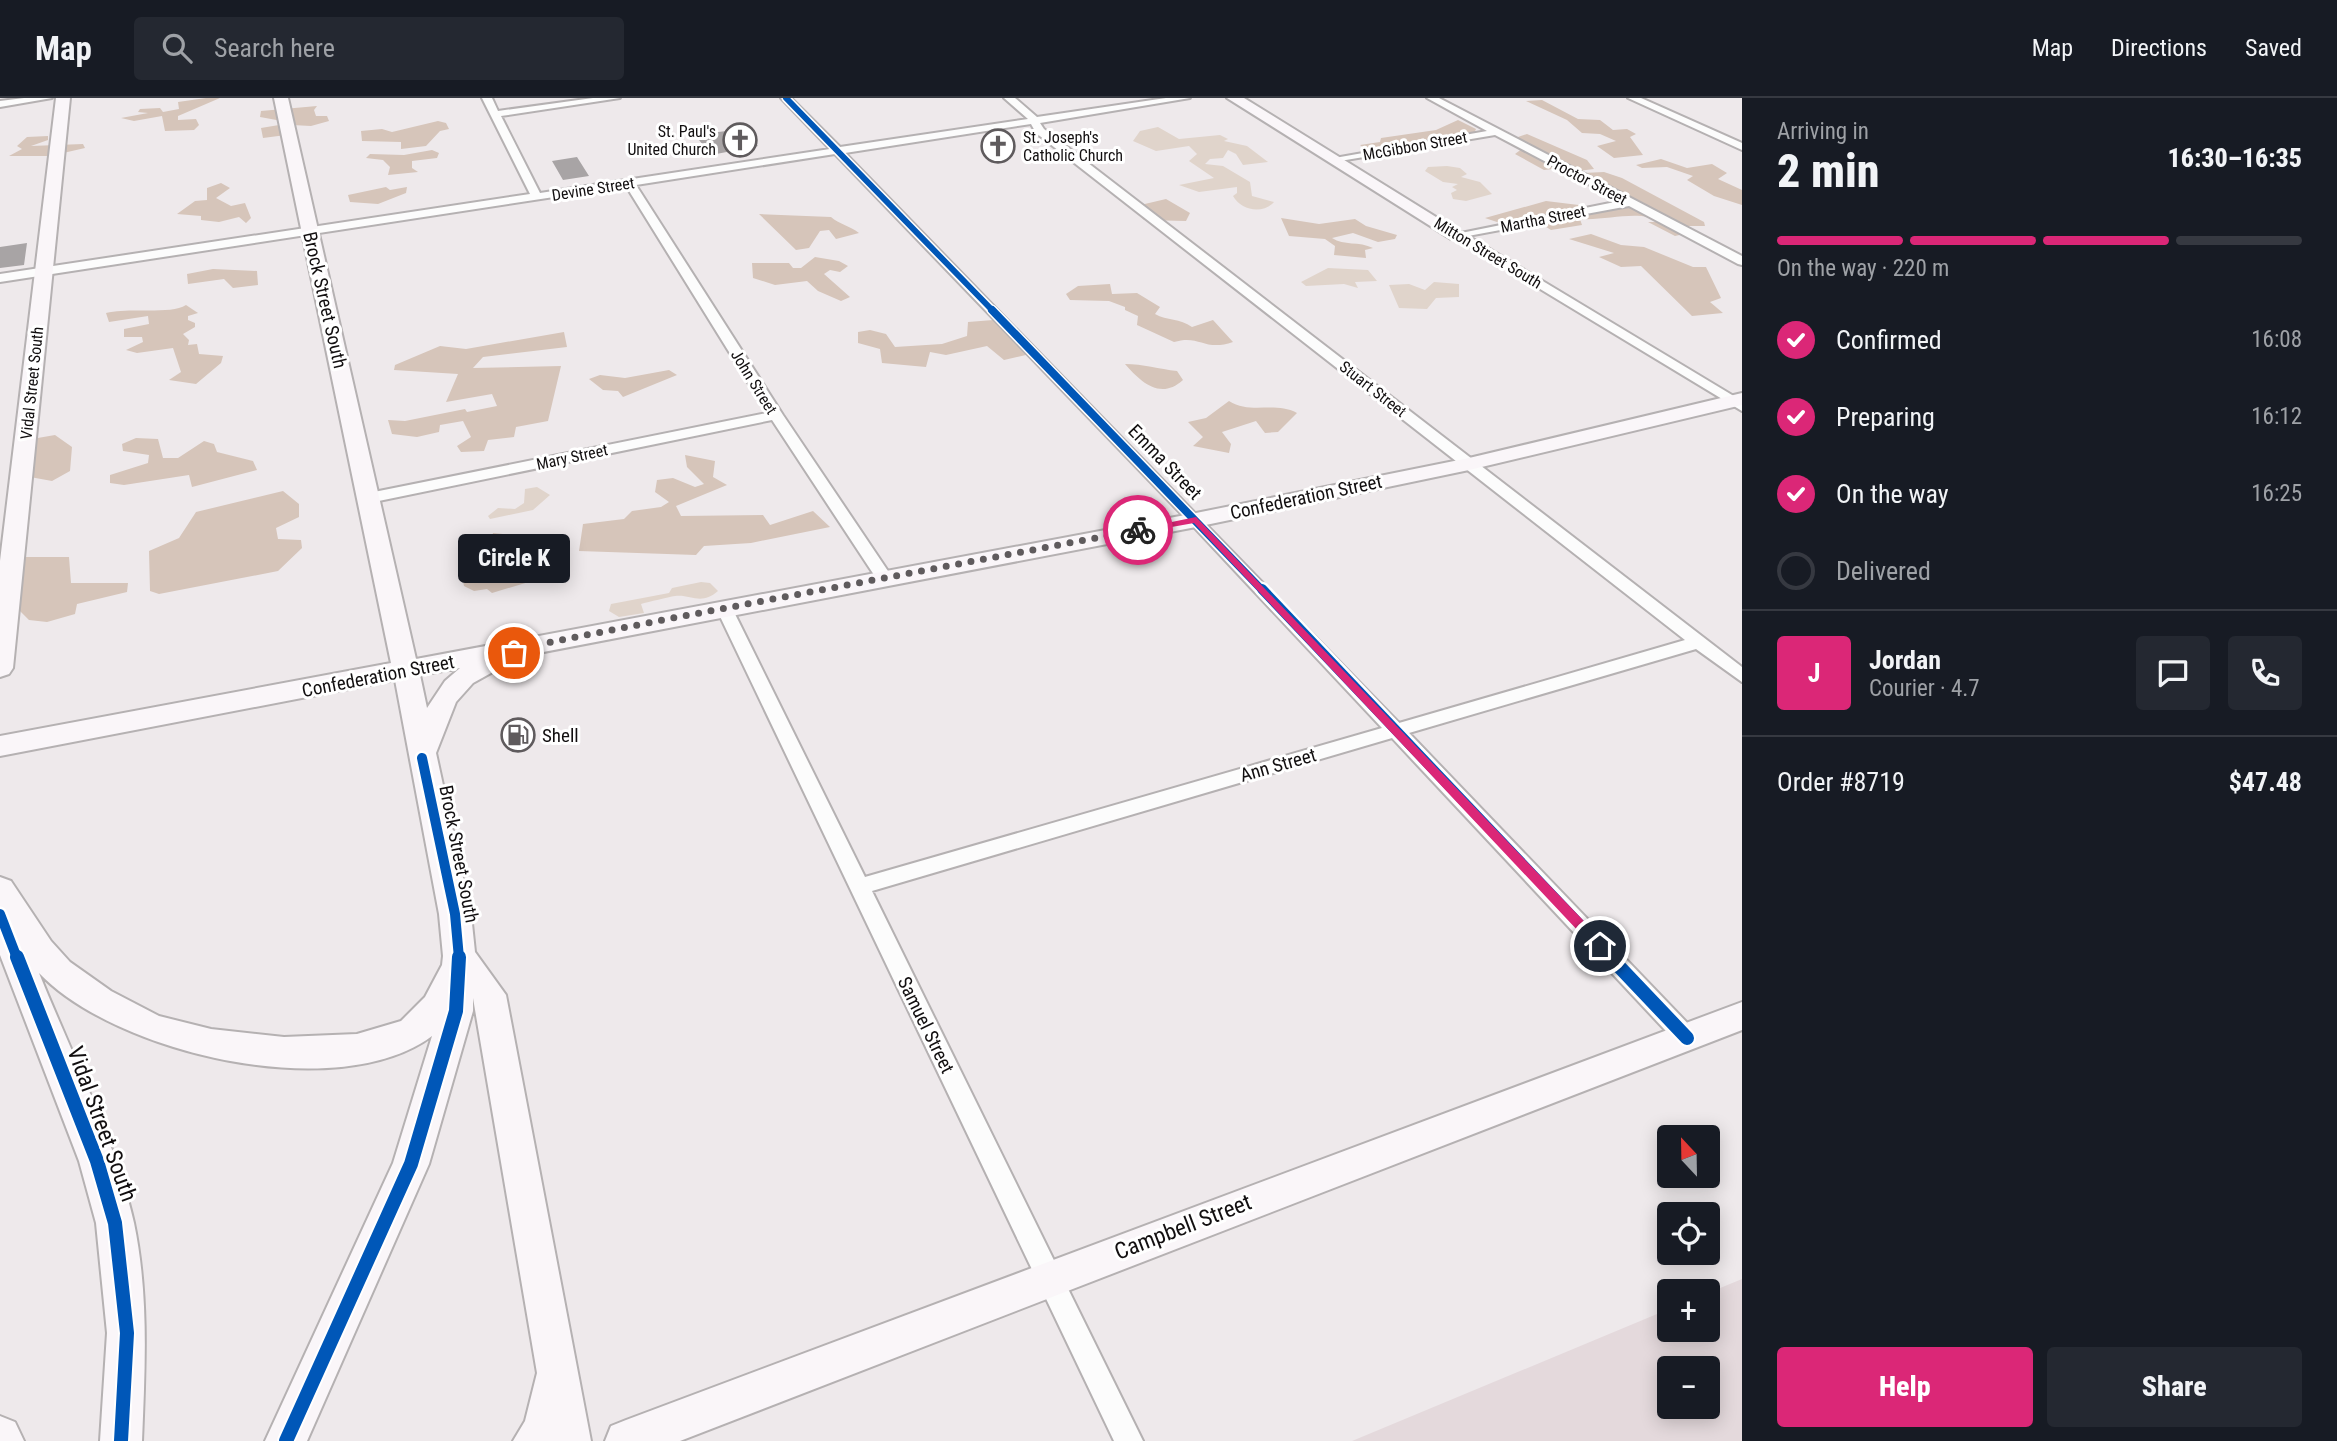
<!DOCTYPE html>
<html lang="en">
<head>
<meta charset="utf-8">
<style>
  :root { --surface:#171b24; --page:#242831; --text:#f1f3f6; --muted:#9ea1a6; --line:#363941; --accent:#db2777 }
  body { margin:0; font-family:"Roboto Condensed",sans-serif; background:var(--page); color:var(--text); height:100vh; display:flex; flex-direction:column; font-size:26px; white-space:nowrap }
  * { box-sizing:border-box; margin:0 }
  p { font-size:23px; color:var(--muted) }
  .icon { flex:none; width:38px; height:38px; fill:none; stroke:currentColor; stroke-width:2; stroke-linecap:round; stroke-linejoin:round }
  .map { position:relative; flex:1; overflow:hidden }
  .sheet { display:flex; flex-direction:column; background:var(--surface); width:595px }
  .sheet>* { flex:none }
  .needle { width:46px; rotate:338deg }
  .buttons { position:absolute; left:1657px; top:1027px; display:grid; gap:14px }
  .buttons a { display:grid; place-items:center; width:63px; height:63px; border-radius:7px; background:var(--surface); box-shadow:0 4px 18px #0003; font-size:35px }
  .pin { position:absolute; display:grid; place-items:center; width:60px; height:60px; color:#fff; margin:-30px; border:4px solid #fff; border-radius:50%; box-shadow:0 2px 7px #0007 }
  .courier { position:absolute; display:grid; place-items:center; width:70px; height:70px; margin:-35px; border:5px solid #db2777; border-radius:50%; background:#fff; color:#222; box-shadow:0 2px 9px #0007 }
  .bubble { position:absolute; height:49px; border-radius:7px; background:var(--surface); box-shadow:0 4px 18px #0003; font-size:23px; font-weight:800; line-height:49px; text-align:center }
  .summary em { font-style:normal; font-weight:800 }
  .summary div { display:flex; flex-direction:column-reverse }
  .summary { display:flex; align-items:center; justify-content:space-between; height:119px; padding:0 35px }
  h1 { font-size:46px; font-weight:800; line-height:52px }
  .bar { display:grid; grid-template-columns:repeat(4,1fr); gap:10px 7px; align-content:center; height:84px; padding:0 35px }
  .bar i { height:9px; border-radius:5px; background:var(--line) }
  .bar .current { background:var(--accent) }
  .bar p { grid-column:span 4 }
  .line { display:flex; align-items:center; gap:18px; padding:0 35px; border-top:2px solid var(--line) }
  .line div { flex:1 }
  .round { display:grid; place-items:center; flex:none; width:74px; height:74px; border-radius:7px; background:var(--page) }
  ol { padding:0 35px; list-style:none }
  li { display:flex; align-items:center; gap:21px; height:77px }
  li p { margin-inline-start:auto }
  li .icon { padding:7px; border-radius:50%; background:var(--accent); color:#fff; stroke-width:4 }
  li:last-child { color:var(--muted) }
  li i { width:38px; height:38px; border:4px solid var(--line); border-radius:50% }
  .primary-button { display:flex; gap:14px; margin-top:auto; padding:14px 35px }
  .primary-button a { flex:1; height:80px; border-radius:7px; background:var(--accent); color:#fff; font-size:28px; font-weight:800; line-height:80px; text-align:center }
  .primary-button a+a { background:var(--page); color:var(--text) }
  header { display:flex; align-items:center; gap:42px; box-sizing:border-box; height:98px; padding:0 35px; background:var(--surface); border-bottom:2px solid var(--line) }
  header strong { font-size:33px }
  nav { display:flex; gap:38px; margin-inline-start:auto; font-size:24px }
  .search { width:490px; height:63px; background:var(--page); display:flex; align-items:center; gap:18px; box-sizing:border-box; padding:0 24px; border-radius:7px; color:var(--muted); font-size:26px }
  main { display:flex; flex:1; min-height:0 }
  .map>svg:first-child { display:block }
  .built { fill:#e4d9dc; fill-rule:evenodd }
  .green { fill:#e0d4cb }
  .forest { fill:#d6c5ba }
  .building { fill:#a8a4a5 }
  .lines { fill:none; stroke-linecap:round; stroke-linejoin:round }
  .street-casing { stroke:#b5b1b2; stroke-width:4 }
  .secondary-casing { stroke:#b5b1b2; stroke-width:4 }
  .street { fill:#fcfcfc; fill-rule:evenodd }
  .secondary { fill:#faf6f9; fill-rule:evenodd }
  .cycleway-far3-casing { stroke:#fff; stroke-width:9 }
  .cycleway-far2-casing { stroke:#fff; stroke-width:11 }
  .cycleway-far1-casing { stroke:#fff; stroke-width:15 }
  .cycleway-casing { stroke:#fff; stroke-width:18 }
  .cycleway-far3 { stroke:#0057b8; stroke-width:6 }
  .cycleway-far2 { stroke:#0057b8; stroke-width:8 }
  .cycleway-far1 { stroke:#0057b8; stroke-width:10 }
  .cycleway { stroke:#0057b8; stroke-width:14 }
  .route { fill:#db2777 }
  .done { stroke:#5f5b5d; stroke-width:7; stroke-dasharray:0 12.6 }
  .labels { text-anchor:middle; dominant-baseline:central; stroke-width:6; stroke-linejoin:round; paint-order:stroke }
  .far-poi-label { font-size:16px; fill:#120f10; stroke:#fff; text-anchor:end }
  .far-street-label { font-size:16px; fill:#120f10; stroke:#fff }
  .street-label { font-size:19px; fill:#120f10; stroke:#fff }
  .poi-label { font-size:19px; fill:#120f10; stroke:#fff; text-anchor:start }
  .near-street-label { font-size:23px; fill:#120f10; stroke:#fff }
</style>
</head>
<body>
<header>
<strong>Map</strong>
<div class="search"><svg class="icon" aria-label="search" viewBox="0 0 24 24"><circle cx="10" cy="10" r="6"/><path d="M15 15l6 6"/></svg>Search here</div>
<nav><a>Map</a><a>Directions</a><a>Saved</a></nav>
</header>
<main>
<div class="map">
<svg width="1742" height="1343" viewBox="0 0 1742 1343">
  <rect width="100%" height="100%" fill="#eee9eb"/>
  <path class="built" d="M 1742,1181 L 1742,1343 L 1352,1343 L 1669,1211 L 1670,1232 L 1708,1232 L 1708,1195 ZM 1670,1270 L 1708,1270 L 1708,1309 L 1670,1309 Z"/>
  <path class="green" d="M 1158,29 L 1179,41 L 1220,37 L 1228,41 L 1224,43 L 1247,48 L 1268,64 L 1243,67 L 1236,56 L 1228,52 L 1223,60 L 1210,61 L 1205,66 L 1223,68 L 1250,84 L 1252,98 L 1274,104 C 1262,117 1241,112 1233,98 L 1237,95 L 1237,89 L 1199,94 L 1179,87 L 1214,80 L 1189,63 L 1197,56 L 1189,48 L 1156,53 L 1133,43 L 1140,33 Z
    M 1447,68 L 1460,70 L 1467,76 L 1461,79 L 1480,84 L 1492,96 L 1466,103 L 1453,101 L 1451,95 L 1457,92 L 1452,89 L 1458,86 L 1443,84 L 1425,73 L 1428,69 Z
    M 1328,170 L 1368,172 L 1377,183 L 1355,184 L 1358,190 L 1344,186 L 1306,188 L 1301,184 Z
    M 1434,184 L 1459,186 L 1459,199 L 1436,200 L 1427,211 L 1399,210 L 1389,187 L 1409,186 L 1425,192 Z
    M 537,389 L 550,397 L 533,412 L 490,421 L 488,418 L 498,410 L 515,411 L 524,405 L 525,391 Z
    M 701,484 L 710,485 L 718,493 C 701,508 691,496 675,498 C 668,499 649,504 641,506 L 644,515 L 619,519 L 609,513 L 611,506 L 669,495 L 672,490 Z"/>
  <path class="forest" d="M 206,0 L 220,0 L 178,18 L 178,22 L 196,21 L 199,27 L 194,32 L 165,33 L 162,18 L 134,23 L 121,20 L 148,15 L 138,14 L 140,11 L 160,10 L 163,14 L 179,11 L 178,4 Z
    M 1542,2 L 1578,21 L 1600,22 L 1613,32 L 1627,31 L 1636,36 L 1630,39 L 1643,57 L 1614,60 L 1597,48 L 1616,43 L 1600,36 L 1582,35 L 1567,22 L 1526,3 Z
    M 317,8 L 314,12 L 316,18 L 327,18 L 329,23 L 311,28 L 292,27 L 286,37 L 263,40 L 261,30 L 279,27 L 282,23 L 260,19 L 261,13 Z
    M 1458,22 L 1476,31 L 1474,36 L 1450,38 L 1447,43 L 1408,50 L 1391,47 L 1389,51 L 1365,51 L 1360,47 L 1380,44 L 1381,40 L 1436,32 Z
    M 438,23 L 446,25 L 449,31 L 440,33 L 426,48 L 401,51 L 401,44 L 362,43 L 361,33 L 382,31 L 392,34 Z
    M 1527,36 L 1587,62 L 1594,71 L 1578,73 L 1572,69 L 1544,72 L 1515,56 L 1523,50 L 1515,40 Z
    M 48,38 L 48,42 L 31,48 L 83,46 L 85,50 L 50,58 L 9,58 L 22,51 L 17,48 L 27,39 Z
    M 432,52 L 439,55 L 437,60 L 412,63 L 412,70 L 418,74 L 388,77 L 390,69 L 383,62 L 366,60 L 370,56 L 404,57 Z
    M 1661,61 L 1687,70 L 1712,66 L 1727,75 L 1718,81 L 1742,92 L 1742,107 L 1714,98 L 1687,82 L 1693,78 L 1667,69 L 1642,70 L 1636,67 Z
    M 1604,74 L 1622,80 L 1704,124 L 1705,128 L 1687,128 L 1693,134 L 1675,138 L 1648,124 L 1661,124 C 1639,111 1608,123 1580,121 L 1582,127 L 1551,132 L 1532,120 L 1500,125 L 1485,120 L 1546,103 L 1595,109 L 1627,107 L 1638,113 L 1633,105 L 1600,95 L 1586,85 L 1583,75 Z
    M 221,85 L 230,90 L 216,100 L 231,108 L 245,105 L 251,120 L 246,125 L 239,119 L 219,124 L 201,122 L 201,118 L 177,116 L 195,103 L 207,102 L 207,90 Z
    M 386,89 L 390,92 L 407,89 L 406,95 L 378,106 L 350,104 L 348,97 Z
    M 1166,101 L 1190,115 L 1186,123 L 1144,122 L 1132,109 Z
    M 759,116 L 831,119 C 839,126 850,128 859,135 L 836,141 L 829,132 L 820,133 L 809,150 L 796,152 Z
    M 1281,120 L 1319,126 L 1355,121 L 1366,128 L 1397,137 L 1395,141 L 1378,144 L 1353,135 L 1332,140 C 1344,148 1359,143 1373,150 L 1365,152 L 1366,160 L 1334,157 L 1335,148 L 1325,141 L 1289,138 Z
    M 1591,136 L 1621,147 L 1644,149 L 1693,169 L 1706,169 L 1721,200 L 1710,204 L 1723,215 L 1692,218 L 1641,168 L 1621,169 L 1599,159 L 1614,155 L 1569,141 Z
    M 815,159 L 839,163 L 848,168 L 840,174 L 830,172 L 824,176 L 850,199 L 841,203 L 818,193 L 807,183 L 775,187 L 753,180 L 752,165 L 789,165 L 793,170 L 801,170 Z
    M 213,171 L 257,173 L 258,187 L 233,190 L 224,181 L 188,186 L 187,176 Z
    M 1110,186 L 1112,196 L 1137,195 L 1160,209 L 1155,216 C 1167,223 1180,220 1192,229 L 1213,222 L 1233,244 C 1204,254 1200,236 1174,244 L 1137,227 L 1138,218 L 1125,212 L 1125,209 L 1109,203 L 1070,202 L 1066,196 L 1078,188 Z
    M 186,207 L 198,215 L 188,218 L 188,222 L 195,225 L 195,229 L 183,236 L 189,242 L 188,247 L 197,246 L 199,256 L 223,258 L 221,265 L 196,286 L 169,282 L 181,274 L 173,250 L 137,255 L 126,252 L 143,244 L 142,239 L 124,239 L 124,231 L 149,226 L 148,218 L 109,224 L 106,215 C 130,209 170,217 186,207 Z
    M 1006,221 L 1034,247 L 1026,257 L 1004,262 L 987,248 L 946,257 L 930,254 L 926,269 L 882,265 L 880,251 L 858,245 L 858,234 L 870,232 L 886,236 L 895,249 L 942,246 L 967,238 L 968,224 Z
    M 564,234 L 567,249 L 483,259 L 473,270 L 561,268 L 548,323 L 516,329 L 514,339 L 488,342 L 484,353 L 461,354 L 457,348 L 471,339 L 463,323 L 440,327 L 439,334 L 417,339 L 392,336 L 388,322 L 405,323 L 465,311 L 467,314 L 497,308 L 492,296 L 446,304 L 458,276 L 394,272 L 395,267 L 440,248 L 466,251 Z
    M 1125,266 C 1143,266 1159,271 1177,273 L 1183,282 C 1160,303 1140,283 1125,266 Z
    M 669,272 L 677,277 L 623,299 L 618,293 L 603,292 L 589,281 L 600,277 L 625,280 Z
    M 1229,303 C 1251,317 1274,303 1297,315 L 1278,334 L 1265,335 L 1256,323 L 1222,334 L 1231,346 L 1229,355 L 1193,348 L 1203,339 L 1188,324 L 1206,320 Z
    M 55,337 L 72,349 L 70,373 L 52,383 L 30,379 L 32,341 Z
    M 136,340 L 158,341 L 163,360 L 178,360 L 204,343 L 214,346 L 217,354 L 253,363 L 257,372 L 192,389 L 189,377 L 124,387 L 110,385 L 110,377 L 148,365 L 149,357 L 123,353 L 122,346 Z
    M 685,357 L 715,363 L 713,379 L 727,387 L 676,408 L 681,418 L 763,417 L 770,427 L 813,413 L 830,429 L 751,445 L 704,448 L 696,457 L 579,453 L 583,426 L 624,421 L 632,413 L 661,409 L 669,404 L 655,394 L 657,382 L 673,380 L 695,389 L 704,386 L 687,369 Z
    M 283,393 L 299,406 L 299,419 L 276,430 L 278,441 L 301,442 L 302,450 L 278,473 L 159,496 L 150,493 L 149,453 L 179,440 L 196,414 Z
    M 493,435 L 531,439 L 536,453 L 521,460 L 521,465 L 543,465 L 546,471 L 542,480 L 492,495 L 487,491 L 474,493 L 464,488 L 462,479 L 486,463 Z
    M 25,459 L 69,459 L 71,485 L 128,485 L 127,494 L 77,506 L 75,516 L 47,524 L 29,522 L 20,513 L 17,464 Z"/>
  <path class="building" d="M 742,31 L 758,48 L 711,57 L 695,37 Z
    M 577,59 L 589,78 L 563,82 L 552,63 Z
    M 27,145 L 24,167 L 0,170 L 0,149 Z"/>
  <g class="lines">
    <defs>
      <path id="street" d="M 24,0 L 52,0 L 0,9 L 0,3 Z
        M 482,0 L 492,0 L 498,13 L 593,0 L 620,0 L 501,18 L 540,95 L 830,51 L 781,0 L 791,0 L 840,49 L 1028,21 L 1004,0 L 1015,0 L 1037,19 L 1166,0 L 1190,0 L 1040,25 L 1044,31 L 1742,569 L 1742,584 L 1696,551 L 1409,635 L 1695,933 L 1699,940 L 1695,947 L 1687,950 L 1679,947 L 1392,640 L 872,793 L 1143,1343 L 1114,1343 L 716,510 L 724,505 L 732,510 L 865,779 L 1382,630 L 1190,425 L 835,56 L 636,87 L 783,317 L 892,479 L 884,484 L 878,483 L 772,322 L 369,405 L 361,400 L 369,395 L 767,315 L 626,88 L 0,184 L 0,176 L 530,96 ZM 1031,26 L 1036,35 L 1685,542 L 1399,625 L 845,55 Z
        M 1427,0 L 1439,0 L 1742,158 L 1742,167 L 1738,166 L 1629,108 L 1468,138 L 1742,303 L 1742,313 L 1451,137 L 1620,103 L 1495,37 L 1334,64 L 1329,61 L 1487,33 Z
        M 1628,0 L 1641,0 L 1742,45 L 1742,52 Z"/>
      <path id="secondary" d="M 56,0 L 70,0 L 13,570 L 9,576 L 0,579 L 0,463 Z
        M 274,0 L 288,0 L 416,561 L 1196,415 L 1469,360 L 1742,295 L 1742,307 L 1469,372 L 1196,429 L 502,562 L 500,570 L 473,585 L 456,604 L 436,655 L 471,816 L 475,854 L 506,897 L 591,1343 L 513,1343 L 525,1323 L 537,1275 L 473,900 L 473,913 L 429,1066 L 307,1343 L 265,1343 L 393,1065 L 432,938 C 338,1008 115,955 39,875 C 70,952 116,1044 134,1125 C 149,1197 145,1270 142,1343 L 100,1343 L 107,1235 L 96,1125 L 79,1063 L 0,857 L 0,779 L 11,783 L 51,843 L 70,864 L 111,893 L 159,918 L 211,931 L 284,939 L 357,936 L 401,923 L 425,899 L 442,867 L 443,858 L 439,816 L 395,582 L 0,658 L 0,638 L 391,565 ZM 460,570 L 445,583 L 427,610 L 420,577 Z
        M 1227,0 L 1244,0 L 1465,137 L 1463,141 L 1451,141 Z
        M 1742,904 L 1742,932 L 680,1343 L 605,1343 L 611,1328 L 626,1322 Z
        M 0,1318 L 15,1324 L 24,1343 L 0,1343 Z"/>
    </defs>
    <use href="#street" class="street-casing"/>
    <use href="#secondary" class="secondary-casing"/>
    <use href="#street" class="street"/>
    <use href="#secondary" class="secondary"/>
    <defs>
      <path id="cycleway-far3" d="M 786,0 L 993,213"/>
      <path id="cycleway-far2" d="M 992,212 L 1263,493"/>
      <path id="cycleway-far1" d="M 1262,491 L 1612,860
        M 422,660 L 455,816 L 459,860
        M 0,816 L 17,860"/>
      <path id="cycleway" d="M 17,859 L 97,1063 L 115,1125 L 127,1235 L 121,1343
        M 1610,859 L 1687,940
        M 286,1343 L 411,1066 L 456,913 L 459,859"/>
    </defs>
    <use href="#cycleway-far3" class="cycleway-far3-casing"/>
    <use href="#cycleway-far2" class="cycleway-far2-casing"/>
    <use href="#cycleway-far1" class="cycleway-far1-casing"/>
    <use href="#cycleway" class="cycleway-casing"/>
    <use href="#cycleway-far3" class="cycleway-far3"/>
    <use href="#cycleway-far2" class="cycleway-far2"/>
    <use href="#cycleway-far1" class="cycleway-far1"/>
    <use href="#cycleway" class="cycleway"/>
  </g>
  <path class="route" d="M 1196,419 L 1605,845 L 1605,852 L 1596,852 L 1194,425 L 1138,435 L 1133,432 Z"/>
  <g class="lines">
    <path class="done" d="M 514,555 L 546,545 L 673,520 L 1138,432"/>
  </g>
  <defs>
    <symbol id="church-ring" viewBox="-11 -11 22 22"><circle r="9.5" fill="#fff" stroke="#5f5b5d" stroke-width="1.5"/><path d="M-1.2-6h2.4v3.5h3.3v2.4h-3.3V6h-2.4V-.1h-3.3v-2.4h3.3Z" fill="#5f5b5d"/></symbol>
    <symbol id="fuel-ring" viewBox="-11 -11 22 22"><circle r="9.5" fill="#fff" stroke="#5f5b5d" stroke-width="1.5"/><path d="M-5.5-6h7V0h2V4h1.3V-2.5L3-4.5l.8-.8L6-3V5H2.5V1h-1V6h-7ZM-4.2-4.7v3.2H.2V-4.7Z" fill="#5f5b5d"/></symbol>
  </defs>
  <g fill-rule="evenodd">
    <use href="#church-ring" x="721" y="23" width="38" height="38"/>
    <use href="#church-ring" x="979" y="29" width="38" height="38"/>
    <use href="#fuel-ring" x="499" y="618" width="38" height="38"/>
  </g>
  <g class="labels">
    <g class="far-poi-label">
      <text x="716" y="33">St. Paul's<tspan x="716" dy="18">United Church</tspan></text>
      <text x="1023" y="39" text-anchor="start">St. Joseph's<tspan x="1023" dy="18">Catholic Church</tspan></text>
    </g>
    <g class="far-street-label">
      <text transform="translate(1415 48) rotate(-10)">McGibbon Street</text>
      <text transform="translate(1587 82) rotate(28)">Proctor Street</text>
      <text transform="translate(593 91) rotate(-9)">Devine Street</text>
      <text transform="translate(1543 121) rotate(-11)">Martha Street</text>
      <text transform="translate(1488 155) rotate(31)">Mitton Street South</text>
      <text transform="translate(754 284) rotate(58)">John Street</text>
      <text transform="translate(32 285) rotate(-84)">Vidal Street South</text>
      <text transform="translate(1373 291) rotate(38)">Stuart Street</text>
      <text transform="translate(572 359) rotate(-12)">Mary Street</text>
    </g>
    <g class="street-label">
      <text transform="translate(325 202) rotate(77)">Brock Street South</text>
      <text transform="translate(1165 364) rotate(46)">Emma Street</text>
      <text transform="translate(1306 399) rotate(-12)">Confederation Street</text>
      <text transform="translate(378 578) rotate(-11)">Confederation Street</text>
      <text transform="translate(1278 667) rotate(-16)">Ann Street</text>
      <text transform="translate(459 756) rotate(79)">Brock Street South</text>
      <text transform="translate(926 927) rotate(64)">Samuel Street</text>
    </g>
    <g class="poi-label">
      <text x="542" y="637">Shell</text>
    </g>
    <g class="near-street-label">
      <text transform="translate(102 1026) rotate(70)">Vidal Street South</text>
      <text transform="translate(1183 1129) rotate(-21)">Campbell Street</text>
    </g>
  </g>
</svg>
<div class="buttons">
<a><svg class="needle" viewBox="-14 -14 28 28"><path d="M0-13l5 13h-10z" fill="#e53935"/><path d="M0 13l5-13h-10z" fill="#9ea1a6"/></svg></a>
<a><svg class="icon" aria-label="locate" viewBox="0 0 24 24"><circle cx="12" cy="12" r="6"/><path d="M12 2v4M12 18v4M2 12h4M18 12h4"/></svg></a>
<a>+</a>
<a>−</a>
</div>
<div class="pin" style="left:514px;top:555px;background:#ea580c"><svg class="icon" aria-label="bag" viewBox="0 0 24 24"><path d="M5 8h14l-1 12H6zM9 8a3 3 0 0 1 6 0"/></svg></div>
<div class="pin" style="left:1600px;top:848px;background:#1f2937"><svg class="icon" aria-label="home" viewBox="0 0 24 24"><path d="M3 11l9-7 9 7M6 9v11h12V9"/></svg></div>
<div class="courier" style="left:1138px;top:432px"><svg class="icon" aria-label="bike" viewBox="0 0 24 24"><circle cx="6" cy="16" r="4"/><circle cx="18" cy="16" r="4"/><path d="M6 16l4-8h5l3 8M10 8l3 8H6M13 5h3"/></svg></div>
<div class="bubble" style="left:458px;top:436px;width:112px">Circle K</div>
</div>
<section class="sheet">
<div class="summary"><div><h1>2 min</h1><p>Arriving in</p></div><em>16:30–16:35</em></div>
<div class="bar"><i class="current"></i><i class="current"></i><i class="current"></i><i></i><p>On the way · 220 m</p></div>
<ol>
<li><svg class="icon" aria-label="check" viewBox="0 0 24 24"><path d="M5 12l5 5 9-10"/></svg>Confirmed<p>16:08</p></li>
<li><svg class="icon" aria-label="check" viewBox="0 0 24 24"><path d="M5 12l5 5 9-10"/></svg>Preparing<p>16:12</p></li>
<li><svg class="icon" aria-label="check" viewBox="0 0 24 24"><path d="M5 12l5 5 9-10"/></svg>On the way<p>16:25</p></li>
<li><i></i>Delivered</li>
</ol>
<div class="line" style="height:126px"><b class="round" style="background:var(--accent);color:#fff">J</b><div><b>Jordan</b><p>Courier · 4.7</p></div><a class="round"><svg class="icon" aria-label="chat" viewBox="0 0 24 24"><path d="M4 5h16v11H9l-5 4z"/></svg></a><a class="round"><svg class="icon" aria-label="phone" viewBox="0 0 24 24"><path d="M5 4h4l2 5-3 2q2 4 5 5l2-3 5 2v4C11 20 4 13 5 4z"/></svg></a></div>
<div class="line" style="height:91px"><div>Order #8719</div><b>$47.48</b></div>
<div class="primary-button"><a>Help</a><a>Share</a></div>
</section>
</main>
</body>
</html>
